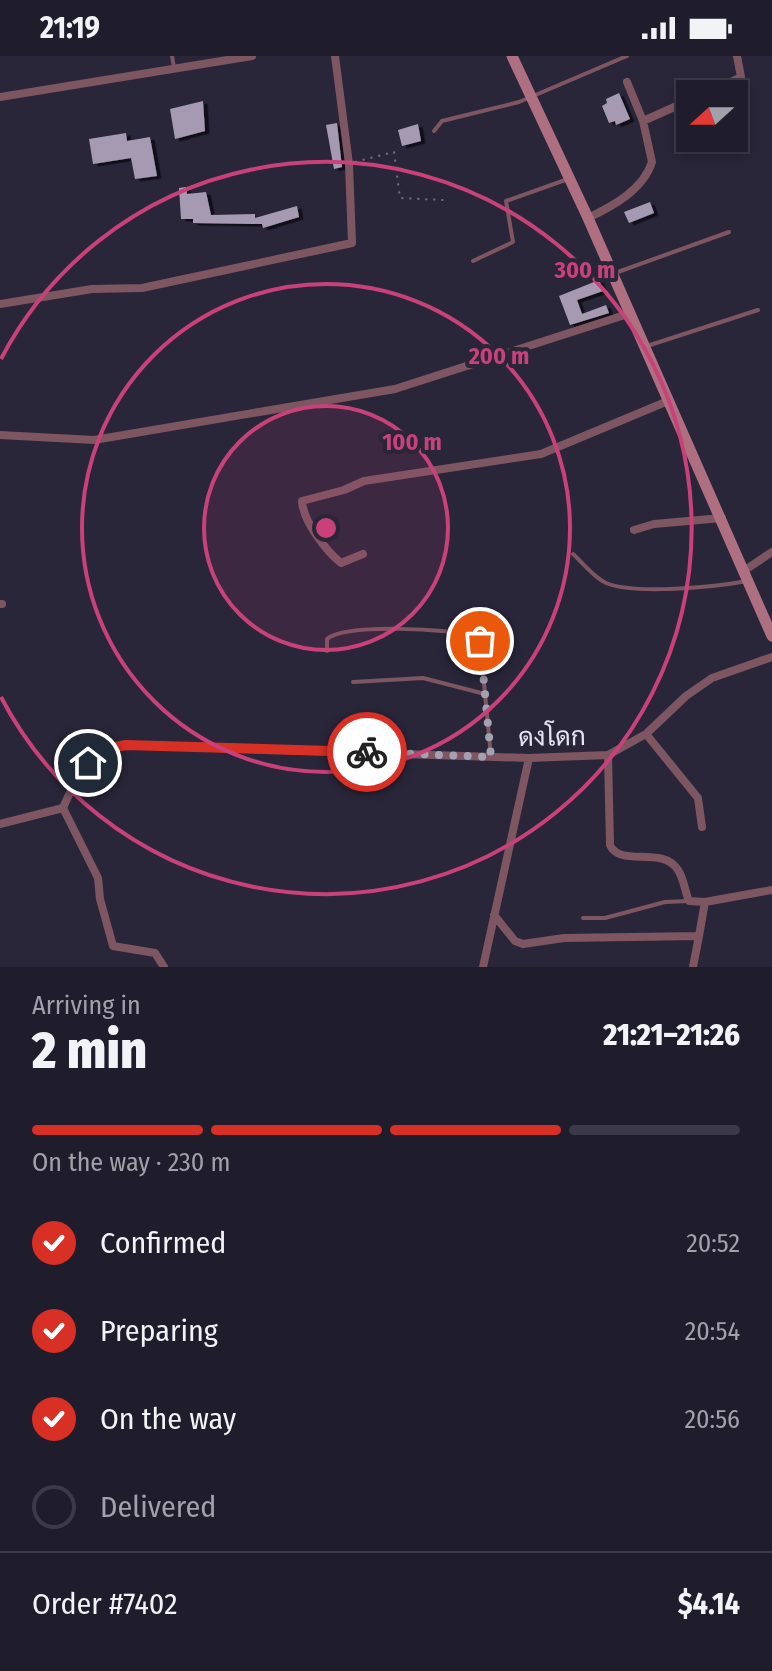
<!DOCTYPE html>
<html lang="en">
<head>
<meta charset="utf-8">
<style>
  :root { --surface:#1f1c2c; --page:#272534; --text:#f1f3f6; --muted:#a1a1a9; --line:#3c3a48; --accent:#d93025 }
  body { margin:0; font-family:"Fira Sans Condensed",Sarabun,sans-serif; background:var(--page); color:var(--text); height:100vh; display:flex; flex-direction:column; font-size:30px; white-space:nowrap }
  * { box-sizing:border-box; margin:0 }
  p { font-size:26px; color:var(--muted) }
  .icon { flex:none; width:44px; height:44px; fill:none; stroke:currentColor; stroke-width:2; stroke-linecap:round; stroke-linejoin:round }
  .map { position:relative; height:911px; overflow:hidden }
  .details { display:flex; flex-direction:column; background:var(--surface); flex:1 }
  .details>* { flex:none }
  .needle { width:52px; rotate:249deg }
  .tools { position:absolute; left:676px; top:24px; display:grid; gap:16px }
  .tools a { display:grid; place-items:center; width:72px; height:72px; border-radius:0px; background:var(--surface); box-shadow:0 4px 12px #0003,0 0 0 2px var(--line); font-size:40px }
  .pin { position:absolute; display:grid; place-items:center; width:68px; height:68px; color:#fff; margin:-34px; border:4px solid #fff; border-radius:50%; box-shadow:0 2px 8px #0007 }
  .courier { position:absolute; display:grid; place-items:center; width:80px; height:80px; margin:-40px; border:6px solid #d93025; border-radius:50%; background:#fff; color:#222; box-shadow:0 2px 10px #0007 }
  .headline em { font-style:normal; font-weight:800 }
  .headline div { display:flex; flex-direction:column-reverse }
  .headline { display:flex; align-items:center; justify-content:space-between; height:136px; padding:0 32px }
  h1 { font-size:52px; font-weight:800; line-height:60px }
  .bar { display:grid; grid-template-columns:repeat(4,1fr); gap:12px 8px; align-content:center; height:96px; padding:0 32px }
  .bar i { height:10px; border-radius:6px; background:var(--line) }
  .bar .on { background:var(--accent) }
  .bar p { grid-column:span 4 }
  .line { display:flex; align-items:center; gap:20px; padding:0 32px; border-top:2px solid var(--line) }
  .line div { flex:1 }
  ol { padding:0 32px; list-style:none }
  li { display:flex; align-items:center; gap:24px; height:88px }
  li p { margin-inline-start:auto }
  li .icon { padding:8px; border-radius:50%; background:var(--accent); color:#fff; stroke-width:4 }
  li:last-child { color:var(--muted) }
  li i { width:44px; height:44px; border:4px solid var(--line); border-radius:50% }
  .status { display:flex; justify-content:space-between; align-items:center; height:56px; padding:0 40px; background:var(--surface); direction:ltr }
  .status svg { height:22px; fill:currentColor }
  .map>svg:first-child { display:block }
  .building { fill:#a69ab2; filter:url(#shadow) }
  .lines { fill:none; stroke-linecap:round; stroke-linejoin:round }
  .path { stroke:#747183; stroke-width:2; stroke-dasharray:2 6; stroke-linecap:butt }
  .lane { stroke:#7e5661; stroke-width:4 }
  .street { stroke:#7e5661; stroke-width:8 }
  .secondary { stroke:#ae6f81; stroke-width:11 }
  .done { stroke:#a4a2b2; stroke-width:8; stroke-dasharray:0 14.4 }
  .route { stroke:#d93025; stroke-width:10 }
  .ring { fill:none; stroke:#c94179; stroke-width:4 }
  .labels { text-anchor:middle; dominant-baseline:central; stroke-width:8; stroke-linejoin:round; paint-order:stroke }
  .street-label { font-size:26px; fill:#e6e4f2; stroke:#29263a }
  .centre { fill:#c94179; stroke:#29263a; stroke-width:4 }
  .ring-label { font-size:24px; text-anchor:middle; font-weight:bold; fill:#c94179; stroke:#29263a; stroke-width:8; stroke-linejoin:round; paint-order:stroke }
</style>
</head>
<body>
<div class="status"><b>21:19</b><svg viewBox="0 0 49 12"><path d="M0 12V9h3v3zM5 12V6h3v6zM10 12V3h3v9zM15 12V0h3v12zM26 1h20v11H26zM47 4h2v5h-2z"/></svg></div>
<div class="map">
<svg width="772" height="911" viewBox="0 0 772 911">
  <defs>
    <filter id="shadow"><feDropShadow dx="4.5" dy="2.5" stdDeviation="0" flood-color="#0009"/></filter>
  </defs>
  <rect width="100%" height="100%" fill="#29263a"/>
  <path class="building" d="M 619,37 L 630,63 L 616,69 L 615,65 L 609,67 L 602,50 L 607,47 L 606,43 Z
    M 203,45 L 205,75 L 175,83 L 170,53 Z
    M 337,67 L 342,111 L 334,113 L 326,69 Z
    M 418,68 L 421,85 L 402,90 L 398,74 Z
    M 126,77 L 127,85 L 150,81 L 157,120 L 135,123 L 131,102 L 93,108 L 89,83 Z
    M 186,131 L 187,138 L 206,136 L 211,159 L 255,158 L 255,162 L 297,150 L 299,161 L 263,172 L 262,168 L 193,167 L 193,163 L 181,163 L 179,132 Z
    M 650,146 L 654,157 L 629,167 L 624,156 Z
    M 599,224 L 603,235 L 577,244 L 582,258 L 606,249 L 609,257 L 570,269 L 559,240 Z"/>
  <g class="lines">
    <path class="path" d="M 355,106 L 394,96 L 400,142 L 444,144"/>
    <path class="lane" d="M 172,0 L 174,12
      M 434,75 L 442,65 L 519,46 L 627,0
      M 473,205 L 513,186 L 506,145 L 568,123
      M 615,217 L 729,176
      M 647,290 L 758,254
      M 573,498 C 583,507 593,521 606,527 C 635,539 715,531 747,525
      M 327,595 L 327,583 C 346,567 451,573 476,580 L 480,585 L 491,701
      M 353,626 L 423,622 L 485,638
      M 583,862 L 605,862 L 665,846 L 689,845"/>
    <path class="street" d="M 705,38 L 741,21 L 737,0
      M 0,41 L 252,0
      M 643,65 L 690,44
      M 588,162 C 613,150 643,134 652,106 L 643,65 L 627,26
      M 0,248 L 92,233 L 142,232 L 352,187 L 349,108 L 335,0
      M 0,379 L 94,384 L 395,333 L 631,257
      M 634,474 L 654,468 L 722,462
      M 363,498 L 341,507 C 326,495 303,465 302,445 L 344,434 L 364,425 L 541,398 L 668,345
      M 745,514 L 772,496
      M 0,548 L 2,548
      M 646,678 L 698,742 L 702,771
      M 608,699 L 610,789 C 620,812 662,789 678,814 C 684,823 685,836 689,845 L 705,846
      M 63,752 L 98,822 L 100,843 L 113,890 L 155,897 L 164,911
      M 0,768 L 63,752 C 77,719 90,696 126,689 L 529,702 L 608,699 L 646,678 L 686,640 L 712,622 L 772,601
      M 494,859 L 515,885 L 523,888 L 564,882 L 699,880 L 705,846 L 772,834
      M 483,911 L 529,702
      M 693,911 L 699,880"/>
    <path class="secondary" d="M 512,0 L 588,162 L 772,580"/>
  </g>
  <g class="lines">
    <path class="done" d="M 367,696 L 491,701 L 480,585"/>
    <path class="route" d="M 88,707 L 105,693 L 126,689 L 367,696"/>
  </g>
  <circle cx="326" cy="472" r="122" fill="#c94179" fill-opacity=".12"/>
  <g class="ring">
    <circle cx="326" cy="472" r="122"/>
    <circle cx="326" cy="472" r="244"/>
    <path d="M1 303A366 366 0 1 1 1 641"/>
  </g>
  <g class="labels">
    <g class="street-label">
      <text transform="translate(552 681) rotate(-1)">ดงโดก</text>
    </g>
  </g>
  <circle cx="326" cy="472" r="12" class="centre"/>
  <g class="ring-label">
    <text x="585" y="222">300 m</text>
    <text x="499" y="308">200 m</text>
    <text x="412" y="394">100 m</text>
  </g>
</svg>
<div class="tools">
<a><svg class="needle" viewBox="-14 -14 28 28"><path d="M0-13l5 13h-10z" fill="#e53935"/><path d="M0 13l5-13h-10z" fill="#a1a1a9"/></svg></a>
</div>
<div class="pin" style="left:480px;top:585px;background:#ea580c"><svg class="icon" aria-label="bag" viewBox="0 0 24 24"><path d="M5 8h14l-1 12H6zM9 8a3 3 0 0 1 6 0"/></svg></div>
<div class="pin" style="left:88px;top:707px;background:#1f2937"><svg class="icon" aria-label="home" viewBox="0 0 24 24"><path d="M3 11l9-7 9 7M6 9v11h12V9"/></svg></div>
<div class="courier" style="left:367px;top:696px"><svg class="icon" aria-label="bike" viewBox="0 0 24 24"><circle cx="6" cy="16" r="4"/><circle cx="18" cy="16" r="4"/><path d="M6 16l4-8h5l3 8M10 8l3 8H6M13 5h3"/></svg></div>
</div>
<section class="details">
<div class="headline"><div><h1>2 min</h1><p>Arriving in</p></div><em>21:21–21:26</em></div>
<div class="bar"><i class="on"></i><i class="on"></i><i class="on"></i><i></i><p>On the way · 230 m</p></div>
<ol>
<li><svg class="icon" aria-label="check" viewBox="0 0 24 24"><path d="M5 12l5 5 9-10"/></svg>Confirmed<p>20:52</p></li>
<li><svg class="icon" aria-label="check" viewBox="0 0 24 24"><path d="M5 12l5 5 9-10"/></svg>Preparing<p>20:54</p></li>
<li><svg class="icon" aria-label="check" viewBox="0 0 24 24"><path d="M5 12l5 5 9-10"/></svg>On the way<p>20:56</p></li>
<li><i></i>Delivered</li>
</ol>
<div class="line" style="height:104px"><div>Order #7402</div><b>$4.14</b></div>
</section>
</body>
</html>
